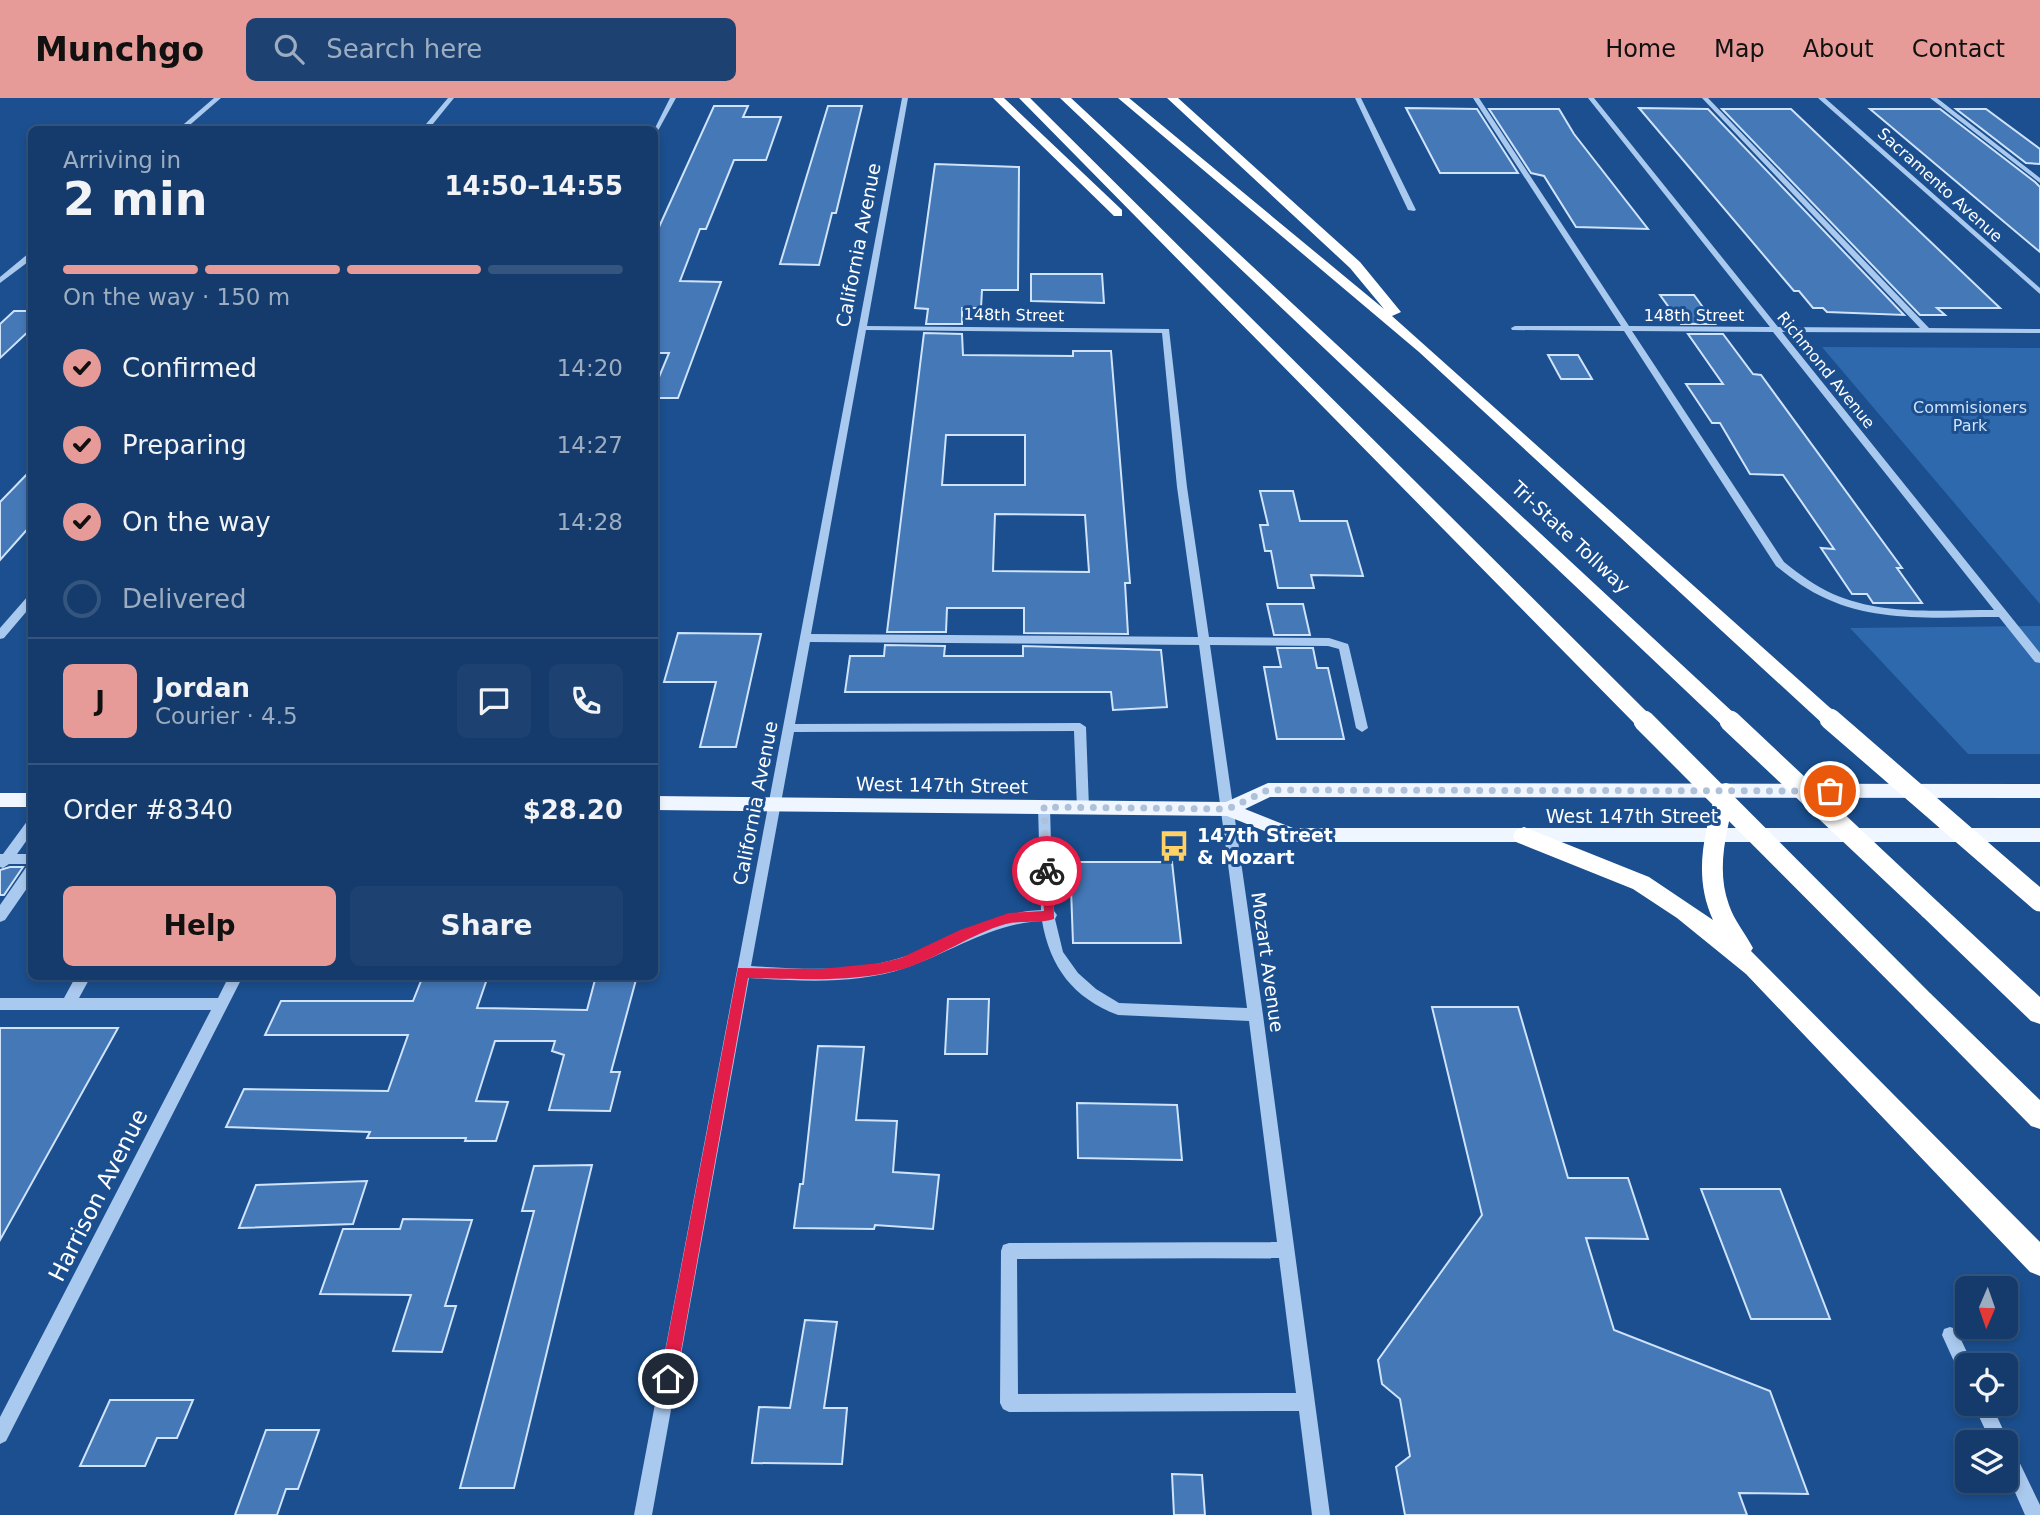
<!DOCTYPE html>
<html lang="en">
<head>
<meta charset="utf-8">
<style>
  :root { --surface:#143b6b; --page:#1d4271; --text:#f1f3f6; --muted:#9dadc1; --line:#33557e; --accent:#e69b98 }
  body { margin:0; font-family:"DejaVu Sans",sans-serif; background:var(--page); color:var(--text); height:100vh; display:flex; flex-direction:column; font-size:26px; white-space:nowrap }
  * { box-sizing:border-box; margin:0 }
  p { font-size:23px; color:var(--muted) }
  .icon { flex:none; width:38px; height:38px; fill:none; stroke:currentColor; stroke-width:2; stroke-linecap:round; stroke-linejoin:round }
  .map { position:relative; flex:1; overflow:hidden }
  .side { position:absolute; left:28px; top:28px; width:630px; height:854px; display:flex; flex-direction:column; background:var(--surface); border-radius:10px; box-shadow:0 4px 10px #0003,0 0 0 2px var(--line) }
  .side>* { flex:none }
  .needle { width:46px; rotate:182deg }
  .controls { position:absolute; left:1955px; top:1178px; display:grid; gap:14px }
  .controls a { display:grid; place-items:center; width:63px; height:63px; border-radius:10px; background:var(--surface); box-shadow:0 4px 10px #0003,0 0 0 2px var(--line); font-size:35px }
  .pin { position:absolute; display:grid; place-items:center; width:60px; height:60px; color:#fff; margin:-30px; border:4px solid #fff; border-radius:50%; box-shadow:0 2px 7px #0007 }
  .courier { position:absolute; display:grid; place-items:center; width:70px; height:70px; margin:-35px; border:5px solid #e11d48; border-radius:50%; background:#fff; color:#222; box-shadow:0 2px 9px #0007 }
  .head em { font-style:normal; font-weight:700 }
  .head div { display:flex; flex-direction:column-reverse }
  .head { display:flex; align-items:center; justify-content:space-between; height:119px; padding:0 35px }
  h1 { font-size:46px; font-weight:700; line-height:52px }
  .bar { display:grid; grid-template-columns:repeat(4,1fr); gap:10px 7px; align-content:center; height:84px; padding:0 35px }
  .bar i { height:9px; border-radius:5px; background:var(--line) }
  .bar .current { background:var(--accent) }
  .bar p { grid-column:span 4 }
  .line { display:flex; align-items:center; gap:18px; padding:0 35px; border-top:2px solid var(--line) }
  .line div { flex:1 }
  .round { display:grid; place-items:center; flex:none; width:74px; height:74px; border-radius:10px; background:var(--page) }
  ol { padding:0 35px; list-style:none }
  li { display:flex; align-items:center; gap:21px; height:77px }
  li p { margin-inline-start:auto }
  li .icon { padding:7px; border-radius:50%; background:var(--accent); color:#111; stroke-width:4 }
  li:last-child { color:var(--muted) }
  li i { width:38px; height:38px; border:4px solid var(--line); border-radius:50% }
  .button { display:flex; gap:14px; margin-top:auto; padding:14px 35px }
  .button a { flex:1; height:80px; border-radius:10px; background:var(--accent); color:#111; font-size:28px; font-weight:700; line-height:80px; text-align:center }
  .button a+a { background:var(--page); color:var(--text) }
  header { display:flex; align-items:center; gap:42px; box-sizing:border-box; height:98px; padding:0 35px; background:var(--accent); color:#111 }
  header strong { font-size:33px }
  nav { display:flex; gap:38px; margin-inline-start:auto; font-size:24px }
  .search { width:490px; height:63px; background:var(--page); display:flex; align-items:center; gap:18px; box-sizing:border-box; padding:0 24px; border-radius:10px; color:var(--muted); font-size:26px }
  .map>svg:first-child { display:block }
  .green { fill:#2e69ad }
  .building { fill:#4478b7; stroke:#cfe3fa; stroke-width:2; fill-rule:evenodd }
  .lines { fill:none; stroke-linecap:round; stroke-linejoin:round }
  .minor { fill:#a9c9ee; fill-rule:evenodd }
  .major { fill:#f0f6ff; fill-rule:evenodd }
  .highway { fill:#fff; fill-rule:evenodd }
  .highway-bridge { stroke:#fff; stroke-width:21 }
  .route { fill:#e11d48 }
  .done { stroke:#afc1d8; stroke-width:7; stroke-dasharray:0 12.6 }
  .labels { text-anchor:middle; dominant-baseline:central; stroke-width:6; stroke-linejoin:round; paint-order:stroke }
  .far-street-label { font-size:16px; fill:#fff; stroke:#1b4f8f }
  .far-park-label { font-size:16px; fill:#cfe3fa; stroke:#1b4f8f }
  .street-label { font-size:19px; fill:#fff; stroke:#1b4f8f }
  .poi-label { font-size:19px; font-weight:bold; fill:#fff; stroke:#1b4f8f; text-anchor:start }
  .near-street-label { font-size:23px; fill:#fff; stroke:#1b4f8f }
</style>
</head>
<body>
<header>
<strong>Munchgo</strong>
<div class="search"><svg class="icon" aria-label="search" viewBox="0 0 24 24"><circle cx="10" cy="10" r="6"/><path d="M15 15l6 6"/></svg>Search here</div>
<nav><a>Home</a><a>Map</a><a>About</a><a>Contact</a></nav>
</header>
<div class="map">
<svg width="2040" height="1417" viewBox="0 0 2040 1417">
  <rect width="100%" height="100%" fill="#1b4f8f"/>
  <path class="green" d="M 1822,249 L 2040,250 L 2040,506 Z
    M 2040,528 L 2040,656 L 1968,656 L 1850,530 Z"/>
  <path class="building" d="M 714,8 L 748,8 L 743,19 L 781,19 L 766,62 L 734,62 L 706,131 L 700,131 L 680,183 L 721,184 L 678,300 L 654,300 L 654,291 L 669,255 L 654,255 L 654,140 Z
    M 828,8 L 862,8 L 836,115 L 832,115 L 819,167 L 780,166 Z
    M 1406,10 L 1477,11 L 1518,75 L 1440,75 Z
    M 1639,10 L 1708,11 L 1904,217 L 1827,214 L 1823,210 L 1813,210 L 1799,193 L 1794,193 Z
    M 1489,11 L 1559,11 L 1574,36 L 1648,131 L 1576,129 L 1544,78 L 1531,75 Z
    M 1722,11 L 1791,11 L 2000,210 L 1937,210 L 1945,217 L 1920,217 Z
    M 1870,11 L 1940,11 L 2035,84 L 2040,89 L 2040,154 Z
    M 1956,11 L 1986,11 L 2040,51 L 2040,66 L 2026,65 Z
    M 935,66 L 1019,69 L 1018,192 L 982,192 L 981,210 L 962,210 L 962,226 L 926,226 L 928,211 L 915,210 Z
    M 1031,176 L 1102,176 L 1104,205 L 1031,203 Z
    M 1660,197 L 1694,197 L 1715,226 L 1681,226 Z
    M 14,213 L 32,213 L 32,230 L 0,260 L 0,226 Z
    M 924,235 L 962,236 L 963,257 L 1073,258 L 1073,253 L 1111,253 L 1130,485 L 1125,485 L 1128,536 L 1024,535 L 1024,510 L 947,510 L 946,534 L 887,534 ZM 946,337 L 1025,337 L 1025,387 L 942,387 ZM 995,416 L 1085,417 L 1089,474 L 993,473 Z
    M 1688,236 L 1723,236 L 1753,276 L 1761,277 L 1902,470 L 1897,470 L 1922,505 L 1873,505 L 1867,496 L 1852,496 L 1821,450 L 1834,451 L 1783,377 L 1750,376 L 1720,325 L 1712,325 L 1686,286 L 1723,286 Z
    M 1548,257 L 1578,257 L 1592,281 L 1561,281 Z
    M 32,371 L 32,426 L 0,462 L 0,404 Z
    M 1260,393 L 1293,393 L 1300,423 L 1347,423 L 1363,478 L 1311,477 L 1314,490 L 1278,490 L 1271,453 L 1265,453 L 1260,427 L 1268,427 Z
    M 1267,506 L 1303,506 L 1310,537 L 1274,537 Z
    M 678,535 L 761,536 L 736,649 L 700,649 L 716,584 L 664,584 Z
    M 885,547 L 945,548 L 944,558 L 1023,558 L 1023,548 L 1161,552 L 1167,609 L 1113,612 L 1111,594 L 845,594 L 850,558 L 884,558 Z
    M 1277,550 L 1313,550 L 1317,570 L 1328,570 L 1344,641 L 1277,641 L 1264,569 L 1281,569 Z
    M 1070,764 L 1172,764 L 1181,845 L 1073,845 Z
    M 10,769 L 23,769 L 4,797 L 0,797 L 0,772 Z
    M 423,878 L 488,878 L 477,910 L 587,912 L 596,878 L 637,878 L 611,974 L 620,974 L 610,1013 L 549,1012 L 564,957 L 552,953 L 555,943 L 495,943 L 476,1003 L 508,1004 L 496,1043 L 465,1043 L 466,1040 L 367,1040 L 370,1034 L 226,1029 L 244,991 L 388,993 L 408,937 L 265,937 L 281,903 L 413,903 Z
    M 948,901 L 989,901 L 987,956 L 945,956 Z
    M 1432,909 L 1518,909 L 1568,1080 L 1628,1080 L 1648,1141 L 1586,1140 L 1614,1232 L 1770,1293 L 1808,1396 L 1739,1395 L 1747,1417 L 1405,1417 L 1396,1369 L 1410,1358 L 1400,1301 L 1382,1286 L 1378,1262 L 1482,1117 Z
    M 0,930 L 118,930 L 0,1142 Z
    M 818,948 L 864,949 L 856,1022 L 897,1023 L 893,1074 L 939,1077 L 933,1131 L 875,1127 L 874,1131 L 794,1130 L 800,1086 L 803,1086 Z
    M 1077,1005 L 1177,1007 L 1182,1062 L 1078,1060 Z
    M 592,1067 L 514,1390 L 460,1390 L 534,1113 L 522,1113 L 534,1068 Z
    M 367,1083 L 353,1126 L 239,1130 L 256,1087 Z
    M 1701,1091 L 1780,1091 L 1830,1221 L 1751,1221 Z
    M 403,1121 L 472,1122 L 445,1208 L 456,1208 L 442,1254 L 393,1253 L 411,1197 L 320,1196 L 343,1131 L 400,1131 Z
    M 805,1222 L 837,1224 L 824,1310 L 847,1310 L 842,1366 L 752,1365 L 759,1309 L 790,1310 Z
    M 110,1302 L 193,1302 L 177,1340 L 157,1340 L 145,1368 L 80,1368 Z
    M 266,1332 L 319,1332 L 298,1391 L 286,1391 L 277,1417 L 235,1417 Z
    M 1172,1376 L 1202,1377 L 1205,1417 L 1174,1417 Z"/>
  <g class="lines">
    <path class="minor" d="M 214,0 L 221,0 L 184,32 L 177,32 Z
      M 448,0 L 454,0 L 428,32 L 421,32 Z
      M 670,0 L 676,0 L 654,40 L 654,32 Z
      M 902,0 L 908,0 L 867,228 L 1169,231 L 1187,389 L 1209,539 L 1329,540 L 1348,546 L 1349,549 L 1368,630 L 1362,634 L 1356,630 L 1339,551 L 1328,548 L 1210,547 L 1263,917 L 1330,1417 L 1312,1417 L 1299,1313 L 1009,1314 L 1003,1311 L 1000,1305 L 1001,1153 L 1003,1147 L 1009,1145 L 1277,1144 L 1249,923 L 1118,917 C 1073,900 1050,869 1042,823 C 992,825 952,854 905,870 C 855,887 801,883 749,880 L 652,1417 L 634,1417 ZM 866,232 L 1162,235 L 1177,389 L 1198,539 L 811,536 ZM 810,544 L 1199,547 L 1247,910 L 1119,905 L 1096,891 L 1078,875 L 1063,854 L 1055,821 L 1057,817 L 1054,813 L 1052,783 L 1050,709 L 1048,706 L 1040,706 L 1038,709 L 1041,812 C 989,814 949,845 900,860 C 852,875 801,871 751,868 L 794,634 L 1074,633 L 1077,710 L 1079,713 L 1087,713 L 1089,710 L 1086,629 L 1080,625 L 795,626 ZM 1279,1160 L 1296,1295 L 1018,1296 L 1017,1161 Z
      M 1355,0 L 1361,0 L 1416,112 L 1414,113 L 1408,112 Z
      M 1473,0 L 1479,0 L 1629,228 L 1770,229 L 1588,0 L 1594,0 L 1778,229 L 1920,230 L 1702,0 L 1708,0 L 1929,230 L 2040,231 L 2040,235 L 1782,234 L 2040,555 L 2040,565 L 2035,564 L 1999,519 C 1942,519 1880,525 1827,501 C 1808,493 1792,481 1776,468 L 1624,233 L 1512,232 L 1511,230 L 1515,228 L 1621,228 ZM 1632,233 L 1773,234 L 1994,512 C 1941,512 1883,518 1833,496 C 1815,488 1799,476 1784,464 Z
      M 1818,0 L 1825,0 L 2040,190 L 2040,196 Z
      M 1930,0 L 1937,0 L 2040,80 L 2040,85 Z
      M 29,155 L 32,155 L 32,161 L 0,185 L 0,179 Z
      M 32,497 L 32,507 L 4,540 L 0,541 L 0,530 L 28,498 Z
      M 32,720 L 32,735 L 17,756 L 32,756 L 32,766 L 9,766 L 3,770 L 0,769 L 0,756 L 3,756 L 28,722 Z
      M 32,767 L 32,783 L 5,822 L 0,824 L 0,807 L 27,768 Z
      M 76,878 L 91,878 L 79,900 L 218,900 L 229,878 L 243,878 L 6,1343 L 0,1346 L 0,1319 L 211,912 L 0,912 L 0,900 L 64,900 Z
      M 1950,1229 L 1956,1231 L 1973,1267 L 1967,1267 L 1967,1282 L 1961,1279 L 1942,1237 L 1944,1231 Z
      M 1973,1306 L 1991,1306 L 2009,1344 L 2008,1347 L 2012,1349 L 2040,1407 L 2040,1417 L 2025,1417 L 2006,1374 L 2006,1344 L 1991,1344 Z"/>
    <path class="major" d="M 1268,685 L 2040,686 L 2040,700 L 1270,699 L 1245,711 L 1293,730 L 2040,730 L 2040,744 L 1292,744 L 1227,718 L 654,712 L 654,698 L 1226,704 Z
      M 0,695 L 32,695 L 32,709 L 0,709 Z"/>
    <path class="highway" d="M 993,0 L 1004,0 L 1122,112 L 1122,118 L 1114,118 Z
      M 1019,0 L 1030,0 L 1651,618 L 1654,623 L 1651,628 L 1637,628 Z
      M 1060,0 L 1071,0 L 1737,618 L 1740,623 L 1737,628 L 1723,628 Z
      M 1118,0 L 1129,0 L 1384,211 L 1350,170 L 1167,0 L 1178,0 L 1360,164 L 1401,214 L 1392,218 L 1837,616 L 1840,621 L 1837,626 L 1823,626 L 1419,254 Z
      M 1726,685 L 1733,687 L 1736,693 C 1728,730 1715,769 1729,807 C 1734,822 1745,835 1753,850 L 1751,853 L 2040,1144 L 2040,1178 L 2030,1174 L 1746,876 L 1677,820 L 1633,791 L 1516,744 L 1513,738 L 1516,732 L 1524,729 L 1649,779 L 1713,822 C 1693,778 1704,738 1716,693 L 1719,687 Z
      M 1930,802 L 1938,804 L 2040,899 L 2040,926 L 2031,923 L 1922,818 L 1919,811 L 1922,804 Z
      M 1923,892 L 1931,896 L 2040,1002 L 2040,1031 L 2031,1028 L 1915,910 L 1911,903 L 1915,896 Z"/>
    <path class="highway-bridge" d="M 1830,621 L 2040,803
      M 1644,623 L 1923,903
      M 1730,623 L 1930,811"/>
  </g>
  <path class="route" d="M 1047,768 L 1053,773 L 1054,821 C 1039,826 1022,822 1006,826 C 970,836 939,860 903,871 C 853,885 799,881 748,880 L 676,1281 L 668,1289 L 662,1287 L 660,1281 L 738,870 L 821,871 L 880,865 L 901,860 L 960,832 L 1009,815 L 1044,813 L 1041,773 Z"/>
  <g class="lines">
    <path class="done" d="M 1047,773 L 1044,709 L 1228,711 L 1268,692 L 1830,693"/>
  </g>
  <defs>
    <symbol id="bus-bare" viewBox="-9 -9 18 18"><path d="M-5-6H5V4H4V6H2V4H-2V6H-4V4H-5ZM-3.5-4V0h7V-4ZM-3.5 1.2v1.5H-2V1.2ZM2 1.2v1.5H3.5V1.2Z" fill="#ffd166" stroke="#1b4f8f" stroke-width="2.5" paint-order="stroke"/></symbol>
  </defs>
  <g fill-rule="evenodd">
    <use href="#bus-bare" x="1152" y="726" width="44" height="44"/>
  </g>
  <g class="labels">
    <g class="far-street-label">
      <text transform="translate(1940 87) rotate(42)">Sacramento Avenue</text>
      <text transform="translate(1014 217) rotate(1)">148th Street</text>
      <text x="1694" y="217">148th Street</text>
      <text transform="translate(1826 272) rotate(51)">Richmond Avenue</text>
    </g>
    <g class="far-park-label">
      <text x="1970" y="309">Commisioners<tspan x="1970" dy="18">Park</tspan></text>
    </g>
    <g class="street-label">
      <text transform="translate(858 147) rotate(-79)">California Avenue</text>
      <text transform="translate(1571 439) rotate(43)">Tri-State Tollway</text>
      <text transform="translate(942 687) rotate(1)">West 147th Street</text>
      <text transform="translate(755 705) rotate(-79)">California Avenue</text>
      <text x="1632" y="718">West 147th Street</text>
      <text transform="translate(1268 864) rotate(82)">Mozart Avenue</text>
    </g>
    <g class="poi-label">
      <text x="1197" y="737">147th Street<tspan x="1197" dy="22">&amp; Mozart</tspan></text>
    </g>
    <g class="near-street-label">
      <text transform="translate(98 1097) rotate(-63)">Harrison Avenue</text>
    </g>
  </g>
</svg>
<div class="controls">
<a><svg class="needle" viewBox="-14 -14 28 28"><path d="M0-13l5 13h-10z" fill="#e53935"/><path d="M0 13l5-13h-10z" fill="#9dadc1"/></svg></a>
<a><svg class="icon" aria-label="locate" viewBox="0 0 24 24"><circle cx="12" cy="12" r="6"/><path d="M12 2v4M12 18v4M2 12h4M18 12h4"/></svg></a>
<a><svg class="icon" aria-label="layers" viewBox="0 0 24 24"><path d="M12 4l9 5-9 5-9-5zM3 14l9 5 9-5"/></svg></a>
</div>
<div class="pin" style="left:1830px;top:693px;background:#ea580c"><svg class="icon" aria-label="bag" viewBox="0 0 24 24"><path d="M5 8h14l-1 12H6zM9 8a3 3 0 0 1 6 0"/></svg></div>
<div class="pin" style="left:668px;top:1281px;background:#1f2937"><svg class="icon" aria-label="home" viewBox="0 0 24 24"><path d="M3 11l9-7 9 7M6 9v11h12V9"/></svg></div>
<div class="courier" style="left:1047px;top:773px"><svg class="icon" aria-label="bike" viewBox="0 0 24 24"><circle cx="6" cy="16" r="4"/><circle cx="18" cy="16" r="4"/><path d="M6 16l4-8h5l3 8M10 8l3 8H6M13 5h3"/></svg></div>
<section class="side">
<div class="head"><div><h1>2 min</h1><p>Arriving in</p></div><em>14:50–14:55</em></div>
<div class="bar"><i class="current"></i><i class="current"></i><i class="current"></i><i></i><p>On the way · 150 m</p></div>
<ol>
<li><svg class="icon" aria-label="check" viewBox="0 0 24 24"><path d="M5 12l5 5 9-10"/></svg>Confirmed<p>14:20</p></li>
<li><svg class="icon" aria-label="check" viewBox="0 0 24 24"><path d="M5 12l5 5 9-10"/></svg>Preparing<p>14:27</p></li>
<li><svg class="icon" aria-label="check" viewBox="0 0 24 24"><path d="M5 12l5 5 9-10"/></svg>On the way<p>14:28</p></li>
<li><i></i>Delivered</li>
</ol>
<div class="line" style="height:126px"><b class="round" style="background:var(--accent);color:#111">J</b><div><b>Jordan</b><p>Courier · 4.5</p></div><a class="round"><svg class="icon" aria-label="chat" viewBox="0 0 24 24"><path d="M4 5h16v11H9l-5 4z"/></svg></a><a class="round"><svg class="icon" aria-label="phone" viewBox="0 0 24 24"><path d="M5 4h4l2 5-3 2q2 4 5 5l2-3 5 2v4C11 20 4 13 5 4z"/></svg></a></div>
<div class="line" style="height:91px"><div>Order #8340</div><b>$28.20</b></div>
<div class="button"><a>Help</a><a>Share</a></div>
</section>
</div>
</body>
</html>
